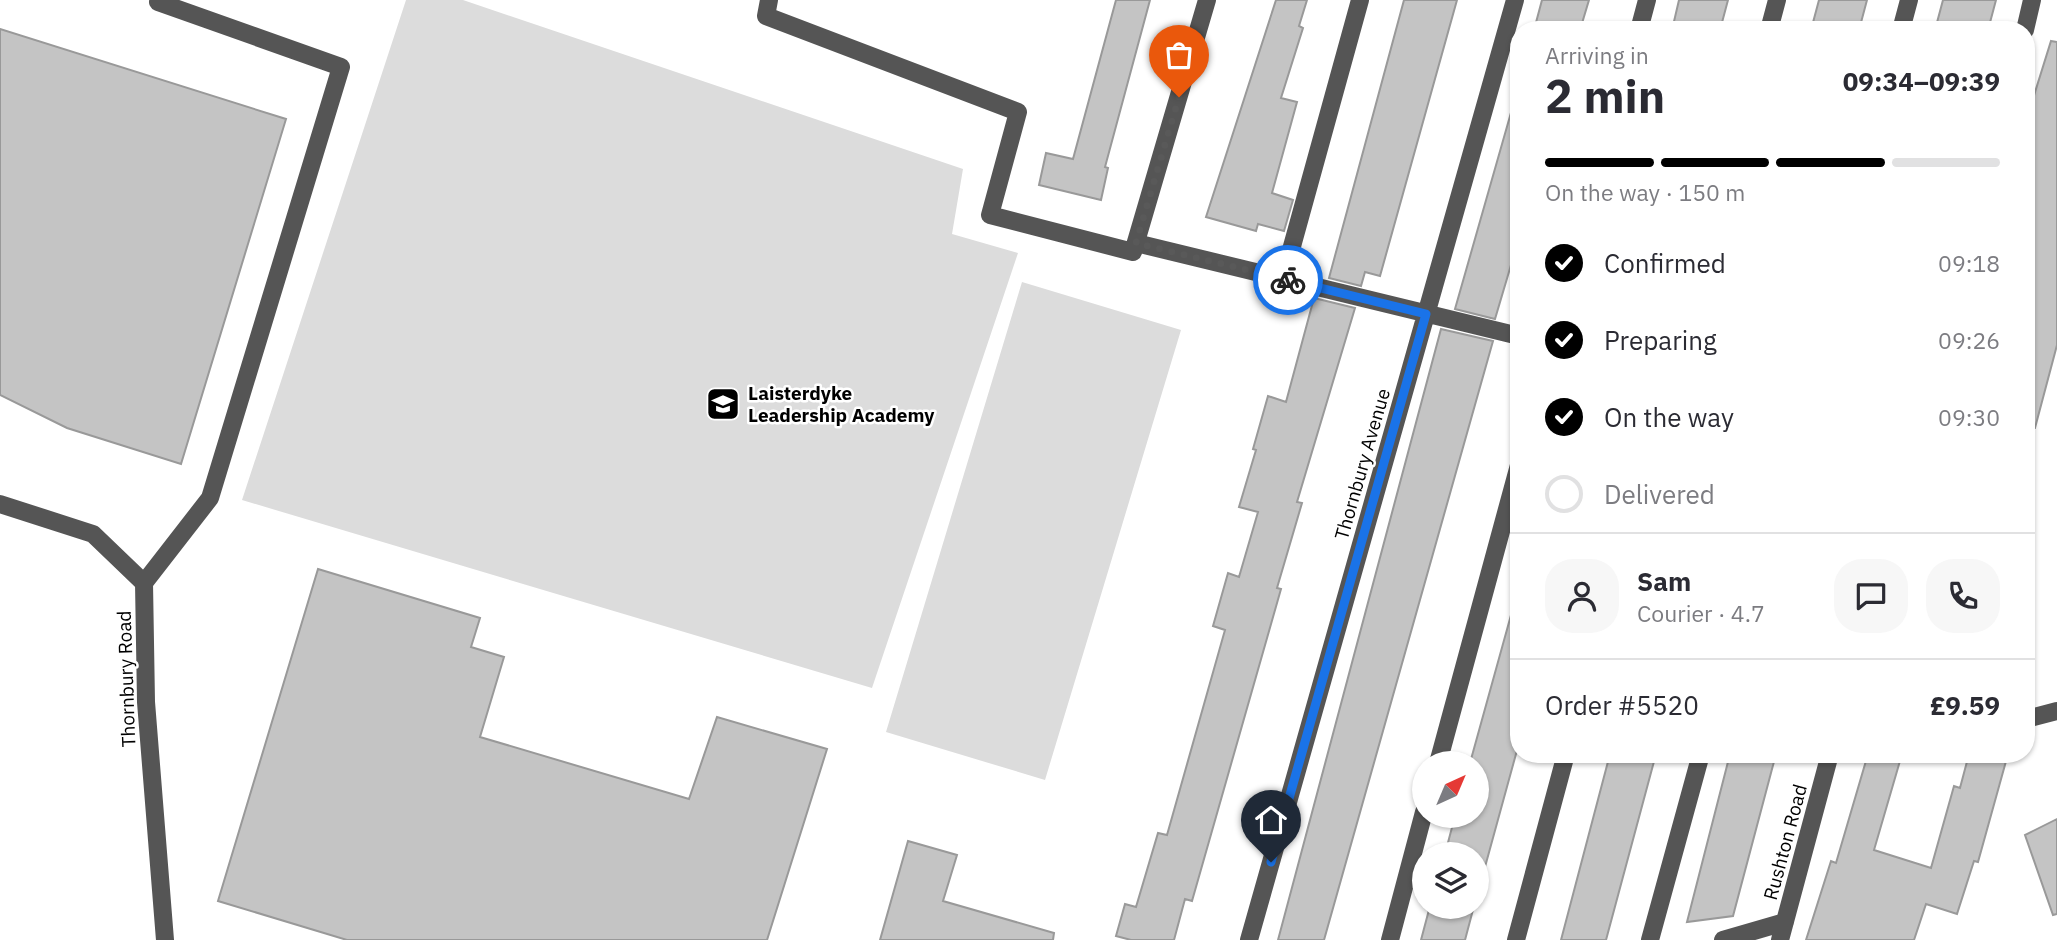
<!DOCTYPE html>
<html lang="en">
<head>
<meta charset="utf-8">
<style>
  :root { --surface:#fff; --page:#f7f7f7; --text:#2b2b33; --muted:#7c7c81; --line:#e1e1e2; --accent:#000 }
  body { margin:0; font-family:"IBM Plex Sans",sans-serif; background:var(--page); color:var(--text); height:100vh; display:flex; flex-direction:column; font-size:26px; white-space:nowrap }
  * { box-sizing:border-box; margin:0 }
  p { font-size:23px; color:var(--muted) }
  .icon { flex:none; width:38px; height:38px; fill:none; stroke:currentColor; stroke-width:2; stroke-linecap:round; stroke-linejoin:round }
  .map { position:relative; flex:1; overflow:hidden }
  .panel { position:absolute; left:1510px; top:21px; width:525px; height:742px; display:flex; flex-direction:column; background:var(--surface); border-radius:28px; box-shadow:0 2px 5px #0004 }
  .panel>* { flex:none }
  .needle { width:46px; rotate:44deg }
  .tools { position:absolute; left:1412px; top:751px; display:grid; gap:14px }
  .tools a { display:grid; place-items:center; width:77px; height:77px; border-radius:50%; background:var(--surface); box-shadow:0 2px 5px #0004; font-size:35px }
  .pin { position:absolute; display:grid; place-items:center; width:60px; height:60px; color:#fff; margin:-72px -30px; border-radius:50% 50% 50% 0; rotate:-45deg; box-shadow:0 0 7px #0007 }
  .pin .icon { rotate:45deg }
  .courier { position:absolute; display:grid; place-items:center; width:70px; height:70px; margin:-35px; border:5px solid #1a73e8; border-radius:50%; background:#fff; color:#222; box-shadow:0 2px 9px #0007 }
  .overview em { font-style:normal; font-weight:800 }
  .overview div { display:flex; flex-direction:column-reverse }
  .overview { display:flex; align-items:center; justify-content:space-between; height:119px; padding:0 35px }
  h1 { font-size:46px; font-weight:800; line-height:52px }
  .bar { display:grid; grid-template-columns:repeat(4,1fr); gap:10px 7px; align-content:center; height:84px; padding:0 35px }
  .bar i { height:9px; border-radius:5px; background:var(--line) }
  .bar .on { background:var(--accent) }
  .bar p { grid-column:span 4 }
  .line { display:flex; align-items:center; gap:18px; padding:0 35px; border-top:2px solid var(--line) }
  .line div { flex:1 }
  .round { display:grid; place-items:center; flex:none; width:74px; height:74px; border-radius:28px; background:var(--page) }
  ol { padding:0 35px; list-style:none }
  li { display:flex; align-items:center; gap:21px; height:77px }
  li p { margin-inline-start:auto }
  li .icon { padding:7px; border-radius:50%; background:var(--accent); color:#fff; stroke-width:4 }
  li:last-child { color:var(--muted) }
  li i { width:38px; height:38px; border:4px solid var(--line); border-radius:50% }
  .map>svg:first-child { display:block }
  .green { fill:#dcdcdc }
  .building { fill:#c4c4c4; stroke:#999; stroke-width:2 }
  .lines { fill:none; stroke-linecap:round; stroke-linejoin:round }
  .minor { stroke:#555; stroke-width:18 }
  .done { stroke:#595959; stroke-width:7; stroke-dasharray:0 12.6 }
  .route { stroke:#1a73e8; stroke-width:9 }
  .labels { text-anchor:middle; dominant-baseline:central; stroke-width:5; stroke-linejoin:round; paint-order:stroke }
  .poi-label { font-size:19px; font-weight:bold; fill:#000; stroke:#fff; text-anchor:start }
  .street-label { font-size:19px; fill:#000; stroke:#fff }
</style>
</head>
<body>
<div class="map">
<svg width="2057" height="940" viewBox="0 0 2057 940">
  <rect width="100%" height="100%" fill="#fff"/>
  <path class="green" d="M 406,0 L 463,0 L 963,169 L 952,234 L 1018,253 L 872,688 L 242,500 Z
    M 1022,282 L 1181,330 L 1045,780 L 886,732 Z"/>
  <path class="building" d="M 1116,0 L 1150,0 L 1105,167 L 1108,168 L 1101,200 L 1039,185 L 1046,153 L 1073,159 Z
    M 1276,0 L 1307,0 L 1299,26 L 1303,28 L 1281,98 L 1297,102 L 1272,193 L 1293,200 L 1284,231 L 1258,224 L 1256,231 L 1206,217 Z
    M 1404,0 L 1457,0 L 1380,276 L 1365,272 L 1361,286 L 1329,278 Z
    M 1542,0 L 1589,0 L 1580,30 L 1534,30 Z
    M 1679,0 L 1728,0 L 1720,30 L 1672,30 Z
    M 1819,0 L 1867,0 L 1859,30 L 1811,30 Z
    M 1943,0 L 1996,0 L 1988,30 L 1935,30 Z
    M 0,29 L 286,119 L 181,464 L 67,428 L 0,395 Z
    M 2051,41 L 2057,42 L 2057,345 L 2035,428 L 2026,427 L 2026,121 Z
    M 1512,109 L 1519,110 L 1519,238 L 1495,319 L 1455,309 Z
    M 1314,298 L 1355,308 L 1297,502 L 1302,503 L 1277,588 L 1281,589 L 1192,901 L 1185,899 L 1174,940 L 1131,940 L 1116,936 L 1125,904 L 1136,907 L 1158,833 L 1167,835 L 1225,630 L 1213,626 L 1228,573 L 1239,577 L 1258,512 L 1239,507 L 1256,450 L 1253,449 L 1268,396 L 1286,402 Z
    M 1441,329 L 1493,341 L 1324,940 L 1278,940 Z
    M 318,569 L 480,618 L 471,647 L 504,657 L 480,737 L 689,799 L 717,717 L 827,749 L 767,940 L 347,940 L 218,901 Z
    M 1511,615 L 1519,616 L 1519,743 L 1485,867 L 1477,866 L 1477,854 L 1445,854 L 1455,816 L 1477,816 L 1477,763 L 1470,763 Z
    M 1610,754 L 1656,754 L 1606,940 L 1561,940 Z
    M 1730,754 L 1776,754 L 1733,916 L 1687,922 Z
    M 1868,754 L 1902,754 L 1874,850 L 1931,868 L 1954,786 L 1960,788 L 1969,754 L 2008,754 L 1978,862 L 1974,861 L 1957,914 L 1926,904 L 1914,940 L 1806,940 L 1831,861 L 1836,863 Z
    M 2057,819 L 2057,914 L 2053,915 L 2025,835 Z
    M 908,841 L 957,855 L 943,901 L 1054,933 L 1053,940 L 880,940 Z
    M 1430,906 L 1474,906 L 1465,940 L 1421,940 Z"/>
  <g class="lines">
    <path class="minor" d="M 769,0 L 766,16 L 1018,112 L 990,215 L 1133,252 L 1207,0
      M 1639,30 L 1647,0
      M 1769,30 L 1777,0
      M 1901,30 L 1909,0
      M 2025,30 L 2032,0
      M 1136,243 L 1519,336
      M 1283,279 L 1360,0
      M 0,504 L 93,534 L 144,583 L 146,702 L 165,940
      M 144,583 L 210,498 L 341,67 L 158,2
      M 2026,719 L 2057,711
      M 1438,763 L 1519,465
      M 1249,940 L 1515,0
      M 1390,940 L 1424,812
      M 1516,940 L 1566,754
      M 1650,940 L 1701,754
      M 1723,940 L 1785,922
      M 1780,940 L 1830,754"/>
  </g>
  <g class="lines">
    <path class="done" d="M 1179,97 L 1136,243 L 1288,280"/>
    <path class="route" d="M 1271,862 L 1426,314 L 1288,280"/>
  </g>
  <defs>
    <symbol id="school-square" viewBox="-11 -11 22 22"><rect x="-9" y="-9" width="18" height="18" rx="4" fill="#000" stroke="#fff"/><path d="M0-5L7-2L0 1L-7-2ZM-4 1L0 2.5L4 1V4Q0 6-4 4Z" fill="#fff"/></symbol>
  </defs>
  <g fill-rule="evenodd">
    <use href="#school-square" x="704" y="385" width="38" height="38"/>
  </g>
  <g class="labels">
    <g class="poi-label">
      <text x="748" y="393">Laisterdyke<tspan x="748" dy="22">Leadership Academy</tspan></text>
    </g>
    <g class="street-label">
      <text transform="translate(1362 464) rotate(-74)">Thornbury Avenue</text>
      <text transform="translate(126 679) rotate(-92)">Thornbury Road</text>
      <text transform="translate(1785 842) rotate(-75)">Rushton Road</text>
    </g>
  </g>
</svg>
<div class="tools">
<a><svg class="needle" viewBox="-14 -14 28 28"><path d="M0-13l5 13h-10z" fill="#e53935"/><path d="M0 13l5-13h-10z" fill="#7c7c81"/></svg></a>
<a><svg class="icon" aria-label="layers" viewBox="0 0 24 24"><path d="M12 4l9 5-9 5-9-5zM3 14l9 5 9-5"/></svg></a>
</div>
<div class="pin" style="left:1179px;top:97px;background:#ea580c"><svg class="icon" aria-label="bag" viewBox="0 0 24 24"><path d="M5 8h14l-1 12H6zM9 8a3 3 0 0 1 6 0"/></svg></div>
<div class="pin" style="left:1271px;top:862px;background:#1f2937"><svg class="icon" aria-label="home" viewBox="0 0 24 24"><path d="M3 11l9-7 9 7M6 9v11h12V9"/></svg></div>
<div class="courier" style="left:1288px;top:280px"><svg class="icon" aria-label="bike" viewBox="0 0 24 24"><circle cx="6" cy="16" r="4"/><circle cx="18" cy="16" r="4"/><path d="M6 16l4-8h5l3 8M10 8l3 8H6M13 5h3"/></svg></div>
<section class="panel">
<div class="overview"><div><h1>2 min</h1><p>Arriving in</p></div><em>09:34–09:39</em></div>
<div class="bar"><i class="on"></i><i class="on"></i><i class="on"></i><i></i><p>On the way · 150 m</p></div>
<ol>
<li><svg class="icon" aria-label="check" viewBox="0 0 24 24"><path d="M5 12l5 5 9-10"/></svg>Confirmed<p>09:18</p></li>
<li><svg class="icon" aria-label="check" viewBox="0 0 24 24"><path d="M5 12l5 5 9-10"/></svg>Preparing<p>09:26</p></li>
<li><svg class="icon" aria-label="check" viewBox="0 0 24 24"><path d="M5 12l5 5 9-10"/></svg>On the way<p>09:30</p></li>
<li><i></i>Delivered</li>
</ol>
<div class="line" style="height:126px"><a class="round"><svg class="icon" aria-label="person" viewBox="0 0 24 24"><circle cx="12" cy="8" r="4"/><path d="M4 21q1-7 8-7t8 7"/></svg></a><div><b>Sam</b><p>Courier · 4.7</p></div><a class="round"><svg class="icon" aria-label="chat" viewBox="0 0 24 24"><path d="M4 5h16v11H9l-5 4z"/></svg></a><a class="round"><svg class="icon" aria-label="phone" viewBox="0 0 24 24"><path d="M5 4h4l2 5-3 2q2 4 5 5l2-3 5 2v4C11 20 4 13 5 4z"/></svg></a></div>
<div class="line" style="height:91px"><div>Order #5520</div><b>£9.59</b></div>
</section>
</div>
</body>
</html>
